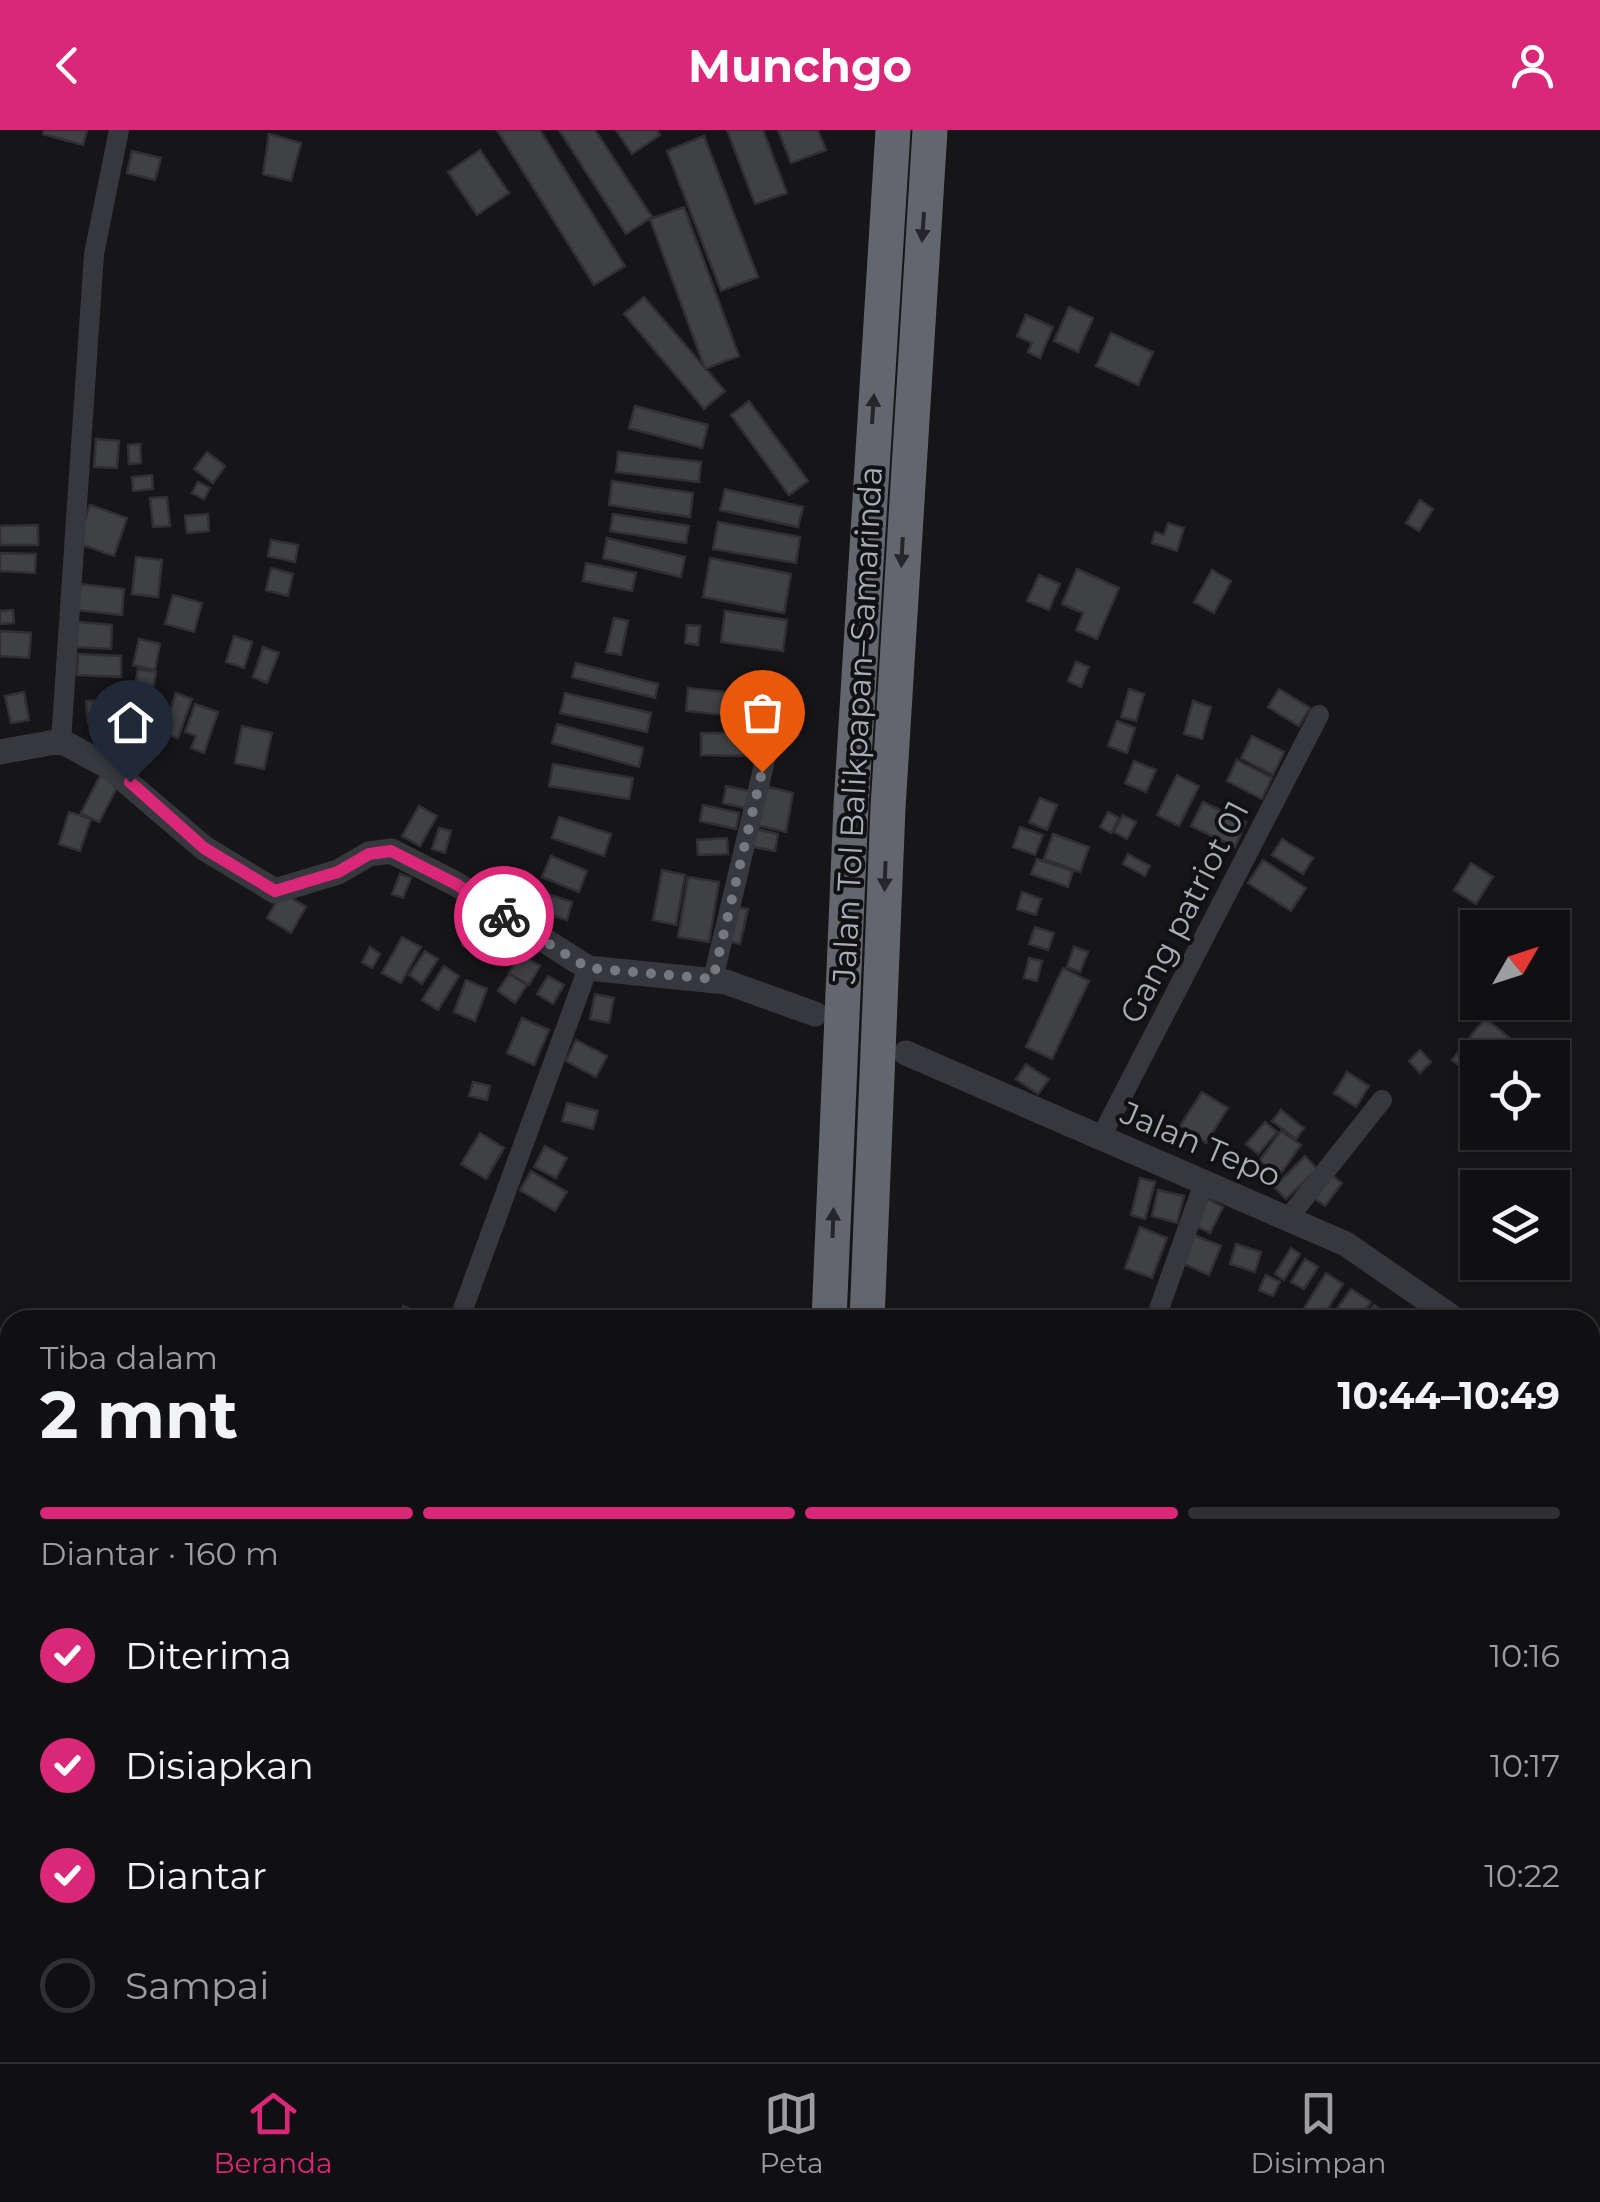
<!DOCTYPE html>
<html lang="id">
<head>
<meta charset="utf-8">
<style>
  :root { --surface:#101012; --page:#19191b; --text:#f1f3f6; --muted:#9c9d9f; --line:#303032; --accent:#db2777 }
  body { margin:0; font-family:Montserrat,sans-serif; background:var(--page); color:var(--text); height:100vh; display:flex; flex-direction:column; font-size:38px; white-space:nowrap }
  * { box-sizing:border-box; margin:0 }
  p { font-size:32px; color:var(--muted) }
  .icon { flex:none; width:55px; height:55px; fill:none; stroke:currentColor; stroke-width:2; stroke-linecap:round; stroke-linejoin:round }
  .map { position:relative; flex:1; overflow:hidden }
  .side { position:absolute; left:0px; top:1180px; width:1600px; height:752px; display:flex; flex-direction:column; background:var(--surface); border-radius:30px 30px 0 0; box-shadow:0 2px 8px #0004,0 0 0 2px var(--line) }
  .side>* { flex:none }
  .needle { width:65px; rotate:51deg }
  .tools { position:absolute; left:1460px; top:780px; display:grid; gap:20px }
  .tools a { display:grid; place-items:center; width:110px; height:110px; border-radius:0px; background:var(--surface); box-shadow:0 2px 8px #0004,0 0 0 2px var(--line); font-size:50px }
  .pin { position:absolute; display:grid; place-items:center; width:85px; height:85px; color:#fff; margin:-102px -42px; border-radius:50% 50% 50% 0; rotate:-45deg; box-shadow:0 0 10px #0007 }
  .pin .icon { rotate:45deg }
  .courier { position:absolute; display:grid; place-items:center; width:100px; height:100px; margin:-50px; border:8px solid #db2777; border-radius:50%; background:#fff; color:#222; box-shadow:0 2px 12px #0007 }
  .summary em { font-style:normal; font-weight:700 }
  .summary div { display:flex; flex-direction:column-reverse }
  .summary { display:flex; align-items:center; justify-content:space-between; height:170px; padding:0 40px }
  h1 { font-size:65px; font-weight:700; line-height:75px }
  .bar { display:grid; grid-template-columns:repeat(4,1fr); gap:15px 10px; align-content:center; height:120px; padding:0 40px }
  .bar i { height:12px; border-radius:8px; background:var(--line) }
  .bar .selected { background:var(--accent) }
  .bar p { grid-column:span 4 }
  ol { padding:0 40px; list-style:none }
  li { display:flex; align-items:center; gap:30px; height:110px }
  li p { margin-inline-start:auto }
  li .icon { padding:10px; border-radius:50%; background:var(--accent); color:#fff; stroke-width:4 }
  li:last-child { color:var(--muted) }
  li i { width:55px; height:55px; border:5px solid var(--line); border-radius:50% }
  header { display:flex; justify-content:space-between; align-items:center; height:130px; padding:0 40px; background:var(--accent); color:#fff; font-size:45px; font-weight:700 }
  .menu { display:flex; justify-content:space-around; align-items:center; height:140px; border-top:2px solid var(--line); background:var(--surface); font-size:28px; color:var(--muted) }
  .menu a { display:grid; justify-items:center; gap:5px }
  .menu .selected { color:var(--accent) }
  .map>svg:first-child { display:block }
  .building { fill:#404145; stroke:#303034; stroke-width:2.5 }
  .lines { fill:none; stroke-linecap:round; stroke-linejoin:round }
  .minor { stroke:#37383d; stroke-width:20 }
  .tertiary { stroke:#37383d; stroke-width:25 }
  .motorway { stroke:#63666e; stroke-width:35 }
  .oneway { fill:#26262a }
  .done { stroke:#757880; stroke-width:10; stroke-dasharray:0 18 }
  .route { stroke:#db2777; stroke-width:12 }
  .labels { text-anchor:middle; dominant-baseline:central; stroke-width:8; stroke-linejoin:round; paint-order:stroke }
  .street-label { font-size:32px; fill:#a8adb8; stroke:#111113 }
</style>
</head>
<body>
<header><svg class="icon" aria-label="back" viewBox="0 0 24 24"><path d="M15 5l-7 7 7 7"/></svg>Munchgo<svg class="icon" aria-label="person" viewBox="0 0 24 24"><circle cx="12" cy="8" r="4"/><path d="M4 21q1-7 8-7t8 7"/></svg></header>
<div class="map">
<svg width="1600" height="1932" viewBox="0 0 1600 1932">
  <rect width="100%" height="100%" fill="#161618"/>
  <path class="building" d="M 44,0 L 87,0 L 83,15 L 43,4 Z
    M 497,0 L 540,0 L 625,136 L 594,155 Z
    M 559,0 L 595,0 L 652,87 L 626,104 Z
    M 616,0 L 657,0 L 660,5 L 632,24 Z
    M 727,0 L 763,0 L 787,63 L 755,74 Z
    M 778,0 L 818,0 L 826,20 L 791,33 Z
    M 269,4 L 301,13 L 291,51 L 263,44 Z
    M 704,6 L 758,147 L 721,161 L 667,21 Z
    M 480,20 L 509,63 L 477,85 L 448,42 Z
    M 132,21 L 161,28 L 155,50 L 127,43 Z
    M 684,77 L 739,226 L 705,239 L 650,89 Z
    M 644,167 L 725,261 L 704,279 L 624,184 Z
    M 1069,177 L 1093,188 L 1078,222 L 1054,211 Z
    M 1026,185 L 1053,197 L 1040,228 L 1028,222 L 1032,213 L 1017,206 Z
    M 1111,203 L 1153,222 L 1138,255 L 1096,236 Z
    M 749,271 L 808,351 L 789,365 L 731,285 Z
    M 635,276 L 708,295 L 702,318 L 629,298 Z
    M 96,309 L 119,311 L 117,338 L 94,337 Z
    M 140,314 L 141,333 L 129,334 L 128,315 Z
    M 207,322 L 225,336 L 213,353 L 194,339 Z
    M 618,322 L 701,332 L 699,352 L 616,342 Z
    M 152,345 L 153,359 L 133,361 L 132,347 Z
    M 612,351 L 693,363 L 690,387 L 609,375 Z
    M 198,352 L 210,358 L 204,369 L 192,363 Z
    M 725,359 L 803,377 L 798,397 L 720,380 Z
    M 167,367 L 170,396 L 153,397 L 150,368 Z
    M 1420,370 L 1433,379 L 1419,401 L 1406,393 Z
    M 90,375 L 127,388 L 114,426 L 77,413 Z
    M 208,384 L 209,401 L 187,403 L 185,386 Z
    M 613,384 L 689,396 L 686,413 L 610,401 Z
    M 718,392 L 800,407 L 796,433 L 713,419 Z
    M 1168,393 L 1184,398 L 1177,421 L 1152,413 L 1155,402 L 1164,405 Z
    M 38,395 L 38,415 L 0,415 L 0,396 Z
    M 607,408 L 685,427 L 681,447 L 603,428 Z
    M 271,410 L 298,415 L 295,432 L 268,426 Z
    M 0,423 L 36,424 L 35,443 L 0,441 Z
    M 136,427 L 162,430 L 158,467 L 132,464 Z
    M 710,428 L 791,444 L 784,483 L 703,467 Z
    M 586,433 L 636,443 L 632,461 L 583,451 Z
    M 271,438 L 293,444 L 288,466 L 266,460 Z
    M 1077,439 L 1119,458 L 1097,509 L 1076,500 L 1083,483 L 1062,474 Z
    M 1212,440 L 1231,451 L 1214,483 L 1194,472 Z
    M 1039,445 L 1060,454 L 1049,480 L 1027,471 Z
    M 79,454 L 124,459 L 122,485 L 77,480 Z
    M 173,465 L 202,473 L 194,502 L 165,494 Z
    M 13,480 L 14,493 L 0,494 L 0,481 Z
    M 725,481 L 787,490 L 783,521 L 721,512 Z
    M 614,488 L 628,491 L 621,525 L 606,522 Z
    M 78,492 L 112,495 L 111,519 L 76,517 Z
    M 687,495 L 700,496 L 698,515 L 685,513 Z
    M 0,501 L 31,503 L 29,528 L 0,526 Z
    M 234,506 L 252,512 L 244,538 L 226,532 Z
    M 139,509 L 160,514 L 155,540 L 133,535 Z
    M 263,517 L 279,523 L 267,553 L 253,547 Z
    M 78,524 L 121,526 L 121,547 L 77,545 Z
    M 1076,532 L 1089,537 L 1081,557 L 1068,551 Z
    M 576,533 L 658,554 L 655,568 L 572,547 Z
    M 138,539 L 156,542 L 153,559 L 135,556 Z
    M 132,558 L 153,563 L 145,596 L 124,591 Z
    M 688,558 L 737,563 L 735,586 L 686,581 Z
    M 1129,559 L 1144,564 L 1136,591 L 1121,587 Z
    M 1279,559 L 1310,578 L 1299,596 L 1268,577 Z
    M 24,562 L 29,590 L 11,593 L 5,566 Z
    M 176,563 L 192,569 L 178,608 L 163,603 Z
    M 565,563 L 651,583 L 647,602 L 560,583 Z
    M 101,570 L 103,592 L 88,593 L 86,571 Z
    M 1193,571 L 1211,577 L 1202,609 L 1184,604 Z
    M 195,574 L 218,582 L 204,623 L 191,618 L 196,606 L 185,602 Z
    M 1117,591 L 1135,598 L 1127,623 L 1108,616 Z
    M 557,594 L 643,618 L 639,637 L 552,613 Z
    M 242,596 L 272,603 L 264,639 L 235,633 Z
    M 701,603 L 746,603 L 746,626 L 701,625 Z
    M 1252,606 L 1284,622 L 1273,645 L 1241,628 Z
    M 1237,630 L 1272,648 L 1262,669 L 1227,651 Z
    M 1134,631 L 1156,640 L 1146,662 L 1125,653 Z
    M 553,634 L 633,648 L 629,669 L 549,656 Z
    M 103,640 L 121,650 L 99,692 L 81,683 Z
    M 1177,645 L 1199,656 L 1179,696 L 1157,685 Z
    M 726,656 L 753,662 L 749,679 L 723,673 Z
    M 764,656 L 793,663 L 786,702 L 756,695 Z
    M 1040,668 L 1057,675 L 1047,700 L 1029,692 Z
    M 1203,672 L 1246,692 L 1235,717 L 1191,696 Z
    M 703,675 L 739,683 L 736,699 L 700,691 Z
    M 419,676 L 437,686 L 420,716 L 402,706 Z
    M 69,682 L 91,689 L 80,721 L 59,714 Z
    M 1108,682 L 1119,688 L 1111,703 L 1100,697 Z
    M 1123,685 L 1136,692 L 1127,709 L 1114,702 Z
    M 559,687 L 611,704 L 604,726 L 552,708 Z
    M 1020,697 L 1043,705 L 1035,725 L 1013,717 Z
    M 439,698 L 451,701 L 445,723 L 432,719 Z
    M 756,699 L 778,704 L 775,721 L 753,717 Z
    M 1053,704 L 1089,717 L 1080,742 L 1044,729 Z
    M 727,708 L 728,724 L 698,725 L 697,710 Z
    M 1282,709 L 1313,728 L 1303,744 L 1272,725 Z
    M 1128,724 L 1150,736 L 1145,746 L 1123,734 Z
    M 551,726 L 587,741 L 579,762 L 542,747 Z
    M 1037,729 L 1073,741 L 1068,757 L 1031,744 Z
    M 1263,730 L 1306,758 L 1291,781 L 1248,753 Z
    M 1471,733 L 1493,747 L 1476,774 L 1454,760 Z
    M 662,740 L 685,745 L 676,795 L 653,790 Z
    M 400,744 L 411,748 L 403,768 L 392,764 Z
    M 688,747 L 719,752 L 709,812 L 678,807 Z
    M 282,762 L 306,777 L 291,803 L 267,788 Z
    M 1022,762 L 1041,769 L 1036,785 L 1017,779 Z
    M 548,764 L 572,772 L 567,790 L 543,783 Z
    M 735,777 L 748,779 L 740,814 L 728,811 Z
    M 476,790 L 493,800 L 479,824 L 462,815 Z
    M 1035,797 L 1054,803 L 1048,820 L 1029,814 Z
    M 402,807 L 421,817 L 401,853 L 382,843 Z
    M 370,817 L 380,824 L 372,838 L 362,832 Z
    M 1074,817 L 1088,822 L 1080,842 L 1067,837 Z
    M 425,821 L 438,829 L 422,854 L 409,845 Z
    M 520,824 L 540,836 L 529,855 L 509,843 Z
    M 1029,828 L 1042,831 L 1037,851 L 1024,848 Z
    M 444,836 L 459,846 L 438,880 L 422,870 Z
    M 1063,838 L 1089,851 L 1052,929 L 1026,917 Z
    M 509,844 L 527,855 L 515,873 L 498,861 Z
    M 548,846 L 564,855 L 553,874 L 537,864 Z
    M 466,850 L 487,859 L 475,891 L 454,882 Z
    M 595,864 L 614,868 L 609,893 L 590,889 Z
    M 522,888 L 549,900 L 534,935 L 507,923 Z
    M 1485,888 L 1512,910 L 1498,928 L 1478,928 L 1478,950 L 1452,930 Z
    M 576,910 L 607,926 L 596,947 L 566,931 Z
    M 1420,920 L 1431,932 L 1420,943 L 1409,931 Z
    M 1026,934 L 1049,949 L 1038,964 L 1016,949 Z
    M 1347,942 L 1369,956 L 1356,977 L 1334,963 Z
    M 473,952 L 490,956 L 487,970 L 469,966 Z
    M 1202,962 L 1228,978 L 1206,1013 L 1180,996 Z
    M 567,973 L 598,981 L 593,999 L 562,991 Z
    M 1281,980 L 1304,998 L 1296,1009 L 1272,991 Z
    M 1265,992 L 1277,1002 L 1258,1024 L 1246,1014 Z
    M 1281,1001 L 1301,1015 L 1279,1046 L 1259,1031 Z
    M 480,1003 L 504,1018 L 486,1049 L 461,1034 Z
    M 545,1016 L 567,1028 L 556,1048 L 534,1037 Z
    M 1305,1026 L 1317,1039 L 1286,1069 L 1274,1057 Z
    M 531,1041 L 567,1062 L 555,1081 L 520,1060 Z
    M 1329,1043 L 1342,1053 L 1325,1076 L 1311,1066 Z
    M 1140,1048 L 1155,1052 L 1145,1089 L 1131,1085 Z
    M 1158,1060 L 1184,1066 L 1177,1093 L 1152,1086 Z
    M 1208,1069 L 1223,1077 L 1210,1103 L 1195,1095 Z
    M 1140,1097 L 1167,1108 L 1152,1148 L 1125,1138 Z
    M 1194,1105 L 1221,1116 L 1209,1145 L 1182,1133 Z
    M 1236,1114 L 1261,1122 L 1255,1142 L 1230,1134 Z
    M 1291,1118 L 1300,1124 L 1284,1150 L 1275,1144 Z
    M 1305,1129 L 1318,1137 L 1304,1159 L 1291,1152 Z
    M 1326,1143 L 1343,1154 L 1321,1190 L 1312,1190 L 1301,1183 Z
    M 1266,1145 L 1280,1152 L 1273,1166 L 1259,1160 Z
    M 1351,1159 L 1371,1172 L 1359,1190 L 1336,1180 Z
    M 1374,1175 L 1393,1188 L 1392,1190 L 1364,1190 Z
    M 403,1176 L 436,1190 L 398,1190 Z"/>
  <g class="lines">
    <path class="minor" d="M 61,611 L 94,124 L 119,0
      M 713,849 L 767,622
      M 1101,1007 L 1319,585
      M 1289,1087 L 1382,970
      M 459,1190 L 588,838
      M 1155,1190 L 1204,1053
      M 1590,1420 L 1600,1411
      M 1536,1922 L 1556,1929
      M 1402,1932 L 1404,1922"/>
    <path class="tertiary" d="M 0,622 L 61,611 L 109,637 L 204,718 L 275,761 L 338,742 L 369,724 L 391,721 L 456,754 L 588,838 L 726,852 L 815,884
      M 906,923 L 1346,1114 L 1456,1190
      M 1590,1303 L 1600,1314"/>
    <path class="motorway" d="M 829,1190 L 851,676 L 893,0
      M 867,1190 L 888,678 L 930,0
      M 788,1932 L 789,1922
      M 825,1932 L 826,1922"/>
  </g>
  <defs><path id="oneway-solid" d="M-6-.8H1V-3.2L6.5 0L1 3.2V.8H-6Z" transform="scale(2.5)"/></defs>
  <g class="oneway">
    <use href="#oneway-solid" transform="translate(923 97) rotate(94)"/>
    <use href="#oneway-solid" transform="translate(873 279) rotate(-86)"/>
    <use href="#oneway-solid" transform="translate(902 422) rotate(93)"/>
    <use href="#oneway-solid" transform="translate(885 746) rotate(92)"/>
    <use href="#oneway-solid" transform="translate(833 1093) rotate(-88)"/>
  </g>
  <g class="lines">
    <path class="done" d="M 504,786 L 588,838 L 713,849 L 762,642"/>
    <path class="route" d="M 130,652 L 204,718 L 275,761 L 338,742 L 369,724 L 391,721 L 456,754 L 504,786"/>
  </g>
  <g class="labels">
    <g class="street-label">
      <text transform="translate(857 595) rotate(-87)">Jalan Tol Balikpapan–Samarinda</text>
      <text transform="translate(1184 782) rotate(-63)">Gang patriot 01</text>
      <text transform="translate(1201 1014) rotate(23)">Jalan Tepo</text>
    </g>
  </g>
</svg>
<div class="tools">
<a><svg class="needle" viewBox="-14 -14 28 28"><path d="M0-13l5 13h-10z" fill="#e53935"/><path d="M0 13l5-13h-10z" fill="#9c9d9f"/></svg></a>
<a><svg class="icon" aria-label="locate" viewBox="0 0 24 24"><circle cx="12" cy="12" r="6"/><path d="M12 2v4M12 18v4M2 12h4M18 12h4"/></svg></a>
<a><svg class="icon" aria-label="layers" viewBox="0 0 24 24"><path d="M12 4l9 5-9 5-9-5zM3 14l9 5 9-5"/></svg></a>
</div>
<div class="pin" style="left:762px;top:642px;background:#ea580c"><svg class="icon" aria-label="bag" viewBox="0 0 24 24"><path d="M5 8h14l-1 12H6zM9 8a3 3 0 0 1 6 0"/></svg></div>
<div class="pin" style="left:130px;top:652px;background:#1f2937"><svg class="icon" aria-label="home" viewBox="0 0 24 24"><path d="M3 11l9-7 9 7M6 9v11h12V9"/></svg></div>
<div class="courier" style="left:504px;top:786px"><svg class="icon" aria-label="bike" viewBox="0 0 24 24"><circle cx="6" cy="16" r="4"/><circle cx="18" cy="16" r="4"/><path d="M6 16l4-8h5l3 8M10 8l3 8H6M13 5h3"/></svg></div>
<section class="side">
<div class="summary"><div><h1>2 mnt</h1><p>Tiba dalam</p></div><em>10:44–10:49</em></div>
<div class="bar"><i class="selected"></i><i class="selected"></i><i class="selected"></i><i></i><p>Diantar · 160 m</p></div>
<ol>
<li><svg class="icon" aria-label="check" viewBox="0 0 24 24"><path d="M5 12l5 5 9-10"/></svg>Diterima<p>10:16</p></li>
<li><svg class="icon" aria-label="check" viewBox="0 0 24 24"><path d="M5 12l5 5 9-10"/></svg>Disiapkan<p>10:17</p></li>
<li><svg class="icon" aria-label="check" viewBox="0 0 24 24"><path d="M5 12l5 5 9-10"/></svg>Diantar<p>10:22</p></li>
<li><i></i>Sampai</li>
</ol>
</section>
</div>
<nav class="menu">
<a class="selected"><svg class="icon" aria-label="home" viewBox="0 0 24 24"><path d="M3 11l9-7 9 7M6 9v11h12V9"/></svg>Beranda</a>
<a><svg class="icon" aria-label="map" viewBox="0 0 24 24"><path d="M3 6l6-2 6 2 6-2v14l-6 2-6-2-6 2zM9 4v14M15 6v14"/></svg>Peta</a>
<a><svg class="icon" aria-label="saved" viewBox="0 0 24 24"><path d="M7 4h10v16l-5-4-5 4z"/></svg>Disimpan</a>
</nav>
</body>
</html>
